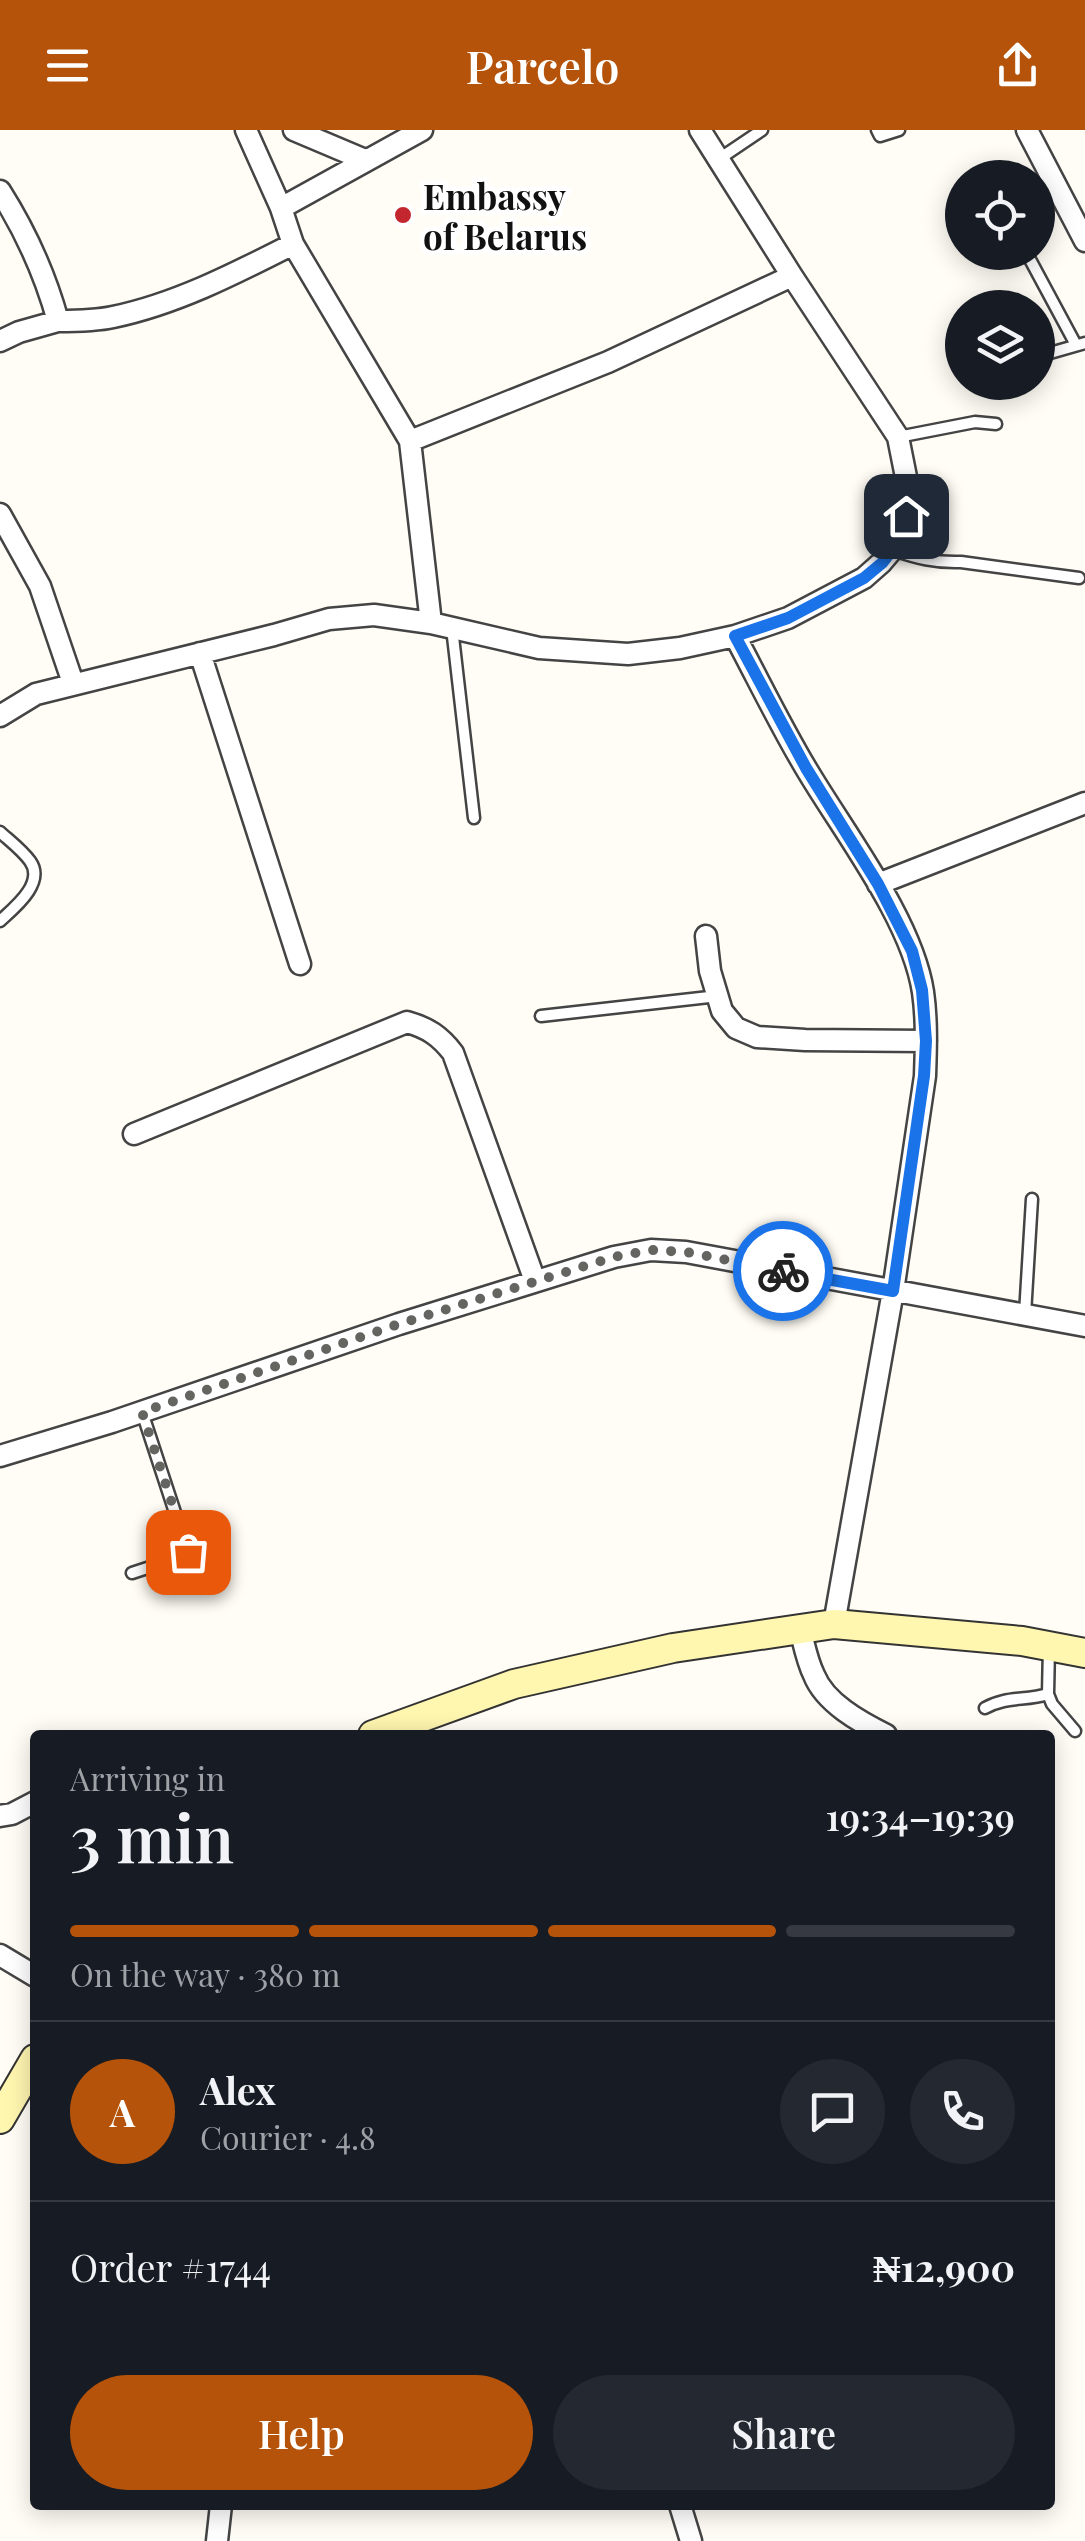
<!DOCTYPE html>
<html lang="en">
<head>
<meta charset="utf-8">
<style>
  :root { --surface:#171b24; --page:#242831; --text:#f1f3f6; --muted:#9ea1a6; --line:#363941; --accent:#b45309 }
  body { margin:0; font-family:"Playfair Display",serif; background:var(--page); color:var(--text); height:100vh; display:flex; flex-direction:column; font-size:38px; white-space:nowrap }
  * { box-sizing:border-box; margin:0 }
  p { font-size:32px; color:var(--muted) }
  .icon { flex:none; width:55px; height:55px; fill:none; stroke:currentColor; stroke-width:2; stroke-linecap:round; stroke-linejoin:round }
  .map { position:relative; flex:1; overflow:hidden }
  .drawer { position:absolute; left:30px; top:1600px; width:1025px; height:780px; display:flex; flex-direction:column; background:var(--surface); border-radius:10px; box-shadow:0 5px 25px #0003 }
  .drawer>* { flex:none }
  .tools { position:absolute; left:945px; top:30px; display:grid; gap:20px }
  .tools a { display:grid; place-items:center; width:110px; height:110px; border-radius:50%; background:var(--surface); box-shadow:0 5px 25px #0003; font-size:50px }
  .pin { position:absolute; display:grid; place-items:center; width:85px; height:85px; color:#fff; margin:-42px; border-radius:20px; box-shadow:0 5px 15px #0006 }
  .courier { position:absolute; display:grid; place-items:center; width:100px; height:100px; margin:-50px; border:8px solid #1a73e8; border-radius:50%; background:#fff; color:#222; box-shadow:0 2px 12px #0007 }
  .overview em { font-style:normal; font-weight:600 }
  .overview div { display:flex; flex-direction:column-reverse }
  .overview { display:flex; align-items:center; justify-content:space-between; height:170px; padding:0 40px }
  h1 { font-size:65px; font-weight:600; line-height:75px }
  .bar { display:grid; grid-template-columns:repeat(4,1fr); gap:15px 10px; align-content:center; height:120px; padding:0 40px }
  .bar i { height:12px; border-radius:8px; background:var(--line) }
  .bar .active { background:var(--accent) }
  .bar p { grid-column:span 4 }
  .line { display:flex; align-items:center; gap:25px; padding:0 40px; border-top:2px solid var(--line) }
  .line div { flex:1 }
  .round { display:grid; place-items:center; flex:none; width:105px; height:105px; border-radius:52px; background:var(--page) }
  .primary-button { display:flex; gap:20px; margin-top:auto; padding:20px 40px }
  .primary-button a { flex:1; height:115px; border-radius:60px; background:var(--accent); color:#fff; font-size:40px; font-weight:600; line-height:115px; text-align:center }
  .primary-button a+a { background:var(--page); color:var(--text) }
  header { display:flex; justify-content:space-between; align-items:center; height:130px; padding:0 40px; background:var(--accent); color:#fff; font-size:45px; font-weight:600 }
  .map>svg:first-child { display:block }
  .lines { fill:none; stroke-linecap:round; stroke-linejoin:round }
  .lane-casing { stroke:#444; stroke-width:15 }
  .street-casing { stroke:#444; stroke-width:25 }
  .secondary-casing { stroke:#333; stroke-width:32 }
  .lane { stroke:#fff; stroke-width:10 }
  .street { stroke:#fff; stroke-width:20 }
  .secondary { stroke:#fff6b0; stroke-width:28 }
  .done { stroke:#646461; stroke-width:10; stroke-dasharray:0 18 }
  .route { stroke:#1a73e8; stroke-width:12 }
  .poi-dot { fill:#c4262e; stroke:#fff; stroke-width:4 }
  .labels { text-anchor:middle; dominant-baseline:central; stroke-width:10; stroke-linejoin:round; paint-order:stroke }
  .poi-label { font-size:35px; font-weight:bold; fill:#111; stroke:#fff; text-anchor:start }
</style>
</head>
<body>
<header><svg class="icon" aria-label="menu" viewBox="0 0 24 24"><path d="M4 6h16M4 12h16M4 18h16"/></svg>Parcelo<svg class="icon" aria-label="share" viewBox="0 0 24 24"><path d="M12 15V3M7 8l5-5 5 5M5 13v7h14v-7"/></svg></header>
<div class="map">
<svg width="1085" height="2411" viewBox="0 0 1085 2411">
  <rect width="100%" height="100%" fill="#fffdf5"/>
  <g class="lines">
    <defs>
      <path id="lane" d="M 877,0 L 880,6 L 899,0
        M 719,29 L 762,0
        M 984,45 L 986,48
        M 1026,122 L 1076,215
        M 1038,221 L 1050,223 L 1085,213
        M 898,307 L 975,292 L 996,294
        M 893,420 C 916,428 936,433 961,432 L 1079,448
        M 452,498 L 474,688
        M 0,702 C 10,711 22,720 30,731 C 46,753 14,778 0,791
        M 541,886 L 718,866
        M 1025,1184 L 1032,1069
        M 132,1443 L 184,1426 L 188,1422 L 142,1282
        M 1049,1517 L 1048,1564 L 1052,1574 L 1075,1601
        M 985,1578 C 1006,1566 1025,1571 1048,1564"/>
      <path id="street" d="M 246,0 L 281,78
        M 294,0 L 365,30
        M 1027,0 L 1085,111
        M 0,61 C 26,102 45,144 58,191 L 19,202 L 0,211
        M 293,114 L 410,311 L 431,493
        M 58,191 C 76,191 95,191 113,187 C 176,174 236,143 293,114 L 281,78 L 422,0
        M 410,311 L 608,232 L 792,146
        M 0,384 L 40,456 L 73,553
        M 735,506 C 759,551 781,597 807,640 C 845,704 912,790 923,862 C 927,890 926,918 925,946 L 893,1161 L 834,1494
        M 200,523 L 300,834
        M 0,586 L 36,564 L 274,505 L 329,489 L 374,485 L 431,493 L 539,518 L 628,524 L 680,518 L 735,506 L 788,488 L 864,448 L 881,433 L 892,420 L 906,387 L 909,362 L 898,307 L 792,146 L 700,0
        M 878,754 L 1085,673
        M 706,806 L 710,841 L 722,881 L 736,898 L 757,907 L 805,910 L 926,911
        M 134,1004 L 407,892 C 428,898 440,906 453,923 L 535,1151
        M 0,1326 L 112,1292 L 399,1194 L 614,1127 L 651,1120 L 686,1122 L 1085,1196
        M 800,1499 C 804,1514 807,1531 814,1545 C 825,1573 860,1592 886,1605
        M 0,1686 L 12,1684 L 35,1672
        M 0,1825 L 35,1846
        M 680,2375 L 691,2411
        M 217,2411 L 221,2375"/>
      <path id="secondary" d="M 373,1605 L 514,1554 L 673,1518 L 834,1494 L 1022,1511 L 1085,1523
        M 0,1989 L 35,1929"/>
    </defs>
    <use href="#lane" class="lane-casing"/>
    <use href="#street" class="street-casing"/>
    <use href="#secondary" class="secondary-casing"/>
    <use href="#lane" class="lane"/>
    <use href="#street" class="street"/>
    <use href="#secondary" class="secondary"/>
  </g>
  <g class="lines">
    <path class="done" d="M 188,1422 L 142,1282 L 399,1194 L 614,1127 L 651,1120 L 686,1122 L 783,1141"/>
    <path class="route" d="M 783,1141 L 893,1161 L 924,946 L 926,911 L 922,860 L 912,821 L 878,754 L 806,638 L 735,506 L 788,488 L 864,448 L 882,433 L 892,420 L 906,386"/>
  </g>
  <circle class="poi-dot" cx="403" cy="85" r="10"/>
  <g class="labels">
    <g class="poi-label">
      <text x="423" y="65">Embassy<tspan x="423" dy="40">of Belarus</tspan></text>
    </g>
  </g>
</svg>
<div class="tools">
<a><svg class="icon" aria-label="locate" viewBox="0 0 24 24"><circle cx="12" cy="12" r="6"/><path d="M12 2v4M12 18v4M2 12h4M18 12h4"/></svg></a>
<a><svg class="icon" aria-label="layers" viewBox="0 0 24 24"><path d="M12 4l9 5-9 5-9-5zM3 14l9 5 9-5"/></svg></a>
</div>
<div class="pin" style="left:188px;top:1422px;background:#ea580c"><svg class="icon" aria-label="bag" viewBox="0 0 24 24"><path d="M5 8h14l-1 12H6zM9 8a3 3 0 0 1 6 0"/></svg></div>
<div class="pin" style="left:906px;top:386px;background:#1f2937"><svg class="icon" aria-label="home" viewBox="0 0 24 24"><path d="M3 11l9-7 9 7M6 9v11h12V9"/></svg></div>
<div class="courier" style="left:783px;top:1141px"><svg class="icon" aria-label="bike" viewBox="0 0 24 24"><circle cx="6" cy="16" r="4"/><circle cx="18" cy="16" r="4"/><path d="M6 16l4-8h5l3 8M10 8l3 8H6M13 5h3"/></svg></div>
<section class="drawer">
<div class="overview"><div><h1>3 min</h1><p>Arriving in</p></div><em>19:34–19:39</em></div>
<div class="bar"><i class="active"></i><i class="active"></i><i class="active"></i><i></i><p>On the way · 380 m</p></div>
<div class="line" style="height:180px"><b class="round" style="background:var(--accent);color:#fff">A</b><div><b>Alex</b><p>Courier · 4.8</p></div><a class="round"><svg class="icon" aria-label="chat" viewBox="0 0 24 24"><path d="M4 5h16v11H9l-5 4z"/></svg></a><a class="round"><svg class="icon" aria-label="phone" viewBox="0 0 24 24"><path d="M5 4h4l2 5-3 2q2 4 5 5l2-3 5 2v4C11 20 4 13 5 4z"/></svg></a></div>
<div class="line" style="height:130px"><div>Order #1744</div><b>₦12,900</b></div>
<div class="primary-button"><a>Help</a><a>Share</a></div>
</section>
</div>
</body>
</html>
